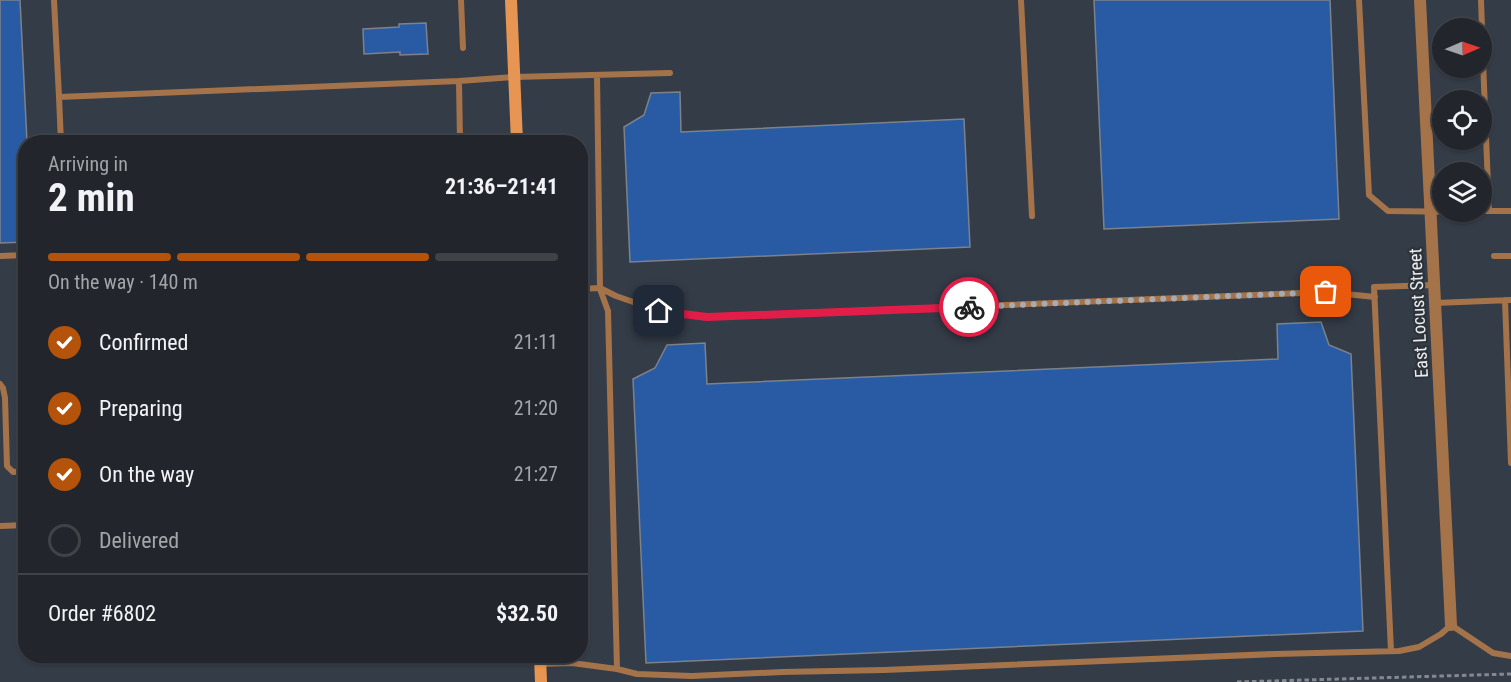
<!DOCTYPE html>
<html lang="en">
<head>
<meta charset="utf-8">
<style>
  :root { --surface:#22262c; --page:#2a2e34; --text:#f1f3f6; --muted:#a2a5a9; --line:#3f4348; --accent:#b45309 }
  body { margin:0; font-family:"Roboto Condensed",sans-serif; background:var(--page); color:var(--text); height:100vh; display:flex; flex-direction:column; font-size:22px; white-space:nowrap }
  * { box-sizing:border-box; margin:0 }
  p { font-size:20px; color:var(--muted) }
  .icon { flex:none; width:33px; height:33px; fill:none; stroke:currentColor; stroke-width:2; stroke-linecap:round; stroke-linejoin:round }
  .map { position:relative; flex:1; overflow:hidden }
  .sheet { position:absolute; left:18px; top:135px; width:570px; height:528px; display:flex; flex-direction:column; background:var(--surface); border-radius:24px; box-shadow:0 2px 4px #0004,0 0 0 2px var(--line) }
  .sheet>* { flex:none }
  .needle { width:39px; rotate:88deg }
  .fabs { position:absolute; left:1432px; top:18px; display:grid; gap:12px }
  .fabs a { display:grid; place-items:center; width:60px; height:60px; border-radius:50%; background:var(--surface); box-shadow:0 2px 4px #0004,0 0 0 2px var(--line); font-size:30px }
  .pin { position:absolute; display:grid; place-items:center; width:51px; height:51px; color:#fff; margin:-26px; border-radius:12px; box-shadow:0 3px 9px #0006 }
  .courier { position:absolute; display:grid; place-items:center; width:60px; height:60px; margin:-30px; border:4px solid #e11d48; border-radius:50%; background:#fff; color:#222; box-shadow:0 2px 8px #0007 }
  .summary em { font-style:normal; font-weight:700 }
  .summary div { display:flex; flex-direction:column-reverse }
  .summary { display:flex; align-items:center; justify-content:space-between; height:102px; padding:0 30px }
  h1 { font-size:39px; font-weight:700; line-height:45px }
  .bar { display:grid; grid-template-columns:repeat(4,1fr); gap:9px 6px; align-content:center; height:72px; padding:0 30px }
  .bar i { height:8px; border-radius:4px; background:var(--line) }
  .bar .active { background:var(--accent) }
  .bar p { grid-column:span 4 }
  .line { display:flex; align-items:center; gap:15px; padding:0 30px; border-top:2px solid var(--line) }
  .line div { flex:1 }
  ol { padding:0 30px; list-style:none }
  li { display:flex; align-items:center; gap:18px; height:66px }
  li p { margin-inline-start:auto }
  li .icon { padding:6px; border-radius:50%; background:var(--accent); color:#fff; stroke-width:4 }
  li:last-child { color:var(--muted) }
  li i { width:33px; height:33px; border:3px solid var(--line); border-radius:50% }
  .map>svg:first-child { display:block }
  .built { fill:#343c48; fill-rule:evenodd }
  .building { fill:#285ba3; stroke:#7c828b; stroke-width:1.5 }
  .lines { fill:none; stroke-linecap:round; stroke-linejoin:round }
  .path { stroke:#85898f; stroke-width:3; stroke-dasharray:4.5 3; stroke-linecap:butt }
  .lane { stroke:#a5734a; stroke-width:6 }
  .street { stroke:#a5734a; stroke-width:12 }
  .secondary { stroke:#e69652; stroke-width:12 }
  .done { stroke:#a8abb1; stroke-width:6; stroke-dasharray:0 10.8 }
  .route { stroke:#e11d48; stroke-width:8 }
  .labels { text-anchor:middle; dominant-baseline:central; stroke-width:4.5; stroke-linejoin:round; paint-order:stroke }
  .street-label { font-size:18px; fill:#e9ecf1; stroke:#2e333a }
</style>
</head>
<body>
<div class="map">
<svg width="1511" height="682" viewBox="0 0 1511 682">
  <rect width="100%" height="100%" fill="#2e333a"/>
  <path class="built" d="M 0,0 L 1511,0 L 1511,682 L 0,682 ZM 1443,28 L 1482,28 L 1482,68 L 1443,68 ZM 1443,100 L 1482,100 L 1482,140 L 1443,140 ZM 26,142 L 580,142 L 580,656 L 26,656 ZM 1443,172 L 1482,172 L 1482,212 L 1443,212 Z"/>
  <path class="building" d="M 0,0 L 20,0 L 27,142 L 26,142 L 26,242 L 0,243 Z
    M 1094,0 L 1330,0 L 1339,219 L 1104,229 Z
    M 426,23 L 428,54 L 400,55 L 400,52 L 364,54 L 363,29 L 399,27 L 399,24 Z
    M 680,92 L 681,132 L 964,119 L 970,247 L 630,262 L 624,127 L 644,115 L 651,93 Z
    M 1321,322 L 1329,345 L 1351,354 L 1363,631 L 646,663 L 633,379 L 655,368 L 667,345 L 705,343 L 707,384 L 1278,359 L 1277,324 Z"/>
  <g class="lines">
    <path class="path" d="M 1237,682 L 1511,674"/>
    <path class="lane" d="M 54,0 L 59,97
      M 461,0 L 463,48
      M 1021,0 L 1032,216
      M 1359,0 L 1369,195 L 1388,211 L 1467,212
      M 1481,0 L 1482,28
      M 1482,35 L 1489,211
      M 61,142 L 59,97 L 459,81
      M 460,142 L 459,81 L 514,77 L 670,73
      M 1482,211 L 1511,211
      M 0,256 L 26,255
      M 1494,256 L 1511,256
      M 600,288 L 616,296 L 659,311 L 707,317 L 1326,292 L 1375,297
      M 580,289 L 600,288 L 597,75
      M 1505,300 L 1511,463
      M 1435,303 L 1511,300
      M 0,384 L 3,388 L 5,398 L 7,466 L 13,472 L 26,471
      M 0,526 L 26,525
      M 1391,651 L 1374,287 L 1434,285
      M 541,664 L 572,663 L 617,669 L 608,311 L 600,289
      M 617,669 L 637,674 L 692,676 L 782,672 L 884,670 L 1275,654 L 1399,651 L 1419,647 L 1441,634 L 1451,625 L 1493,653 L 1511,656"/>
    <path class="street" d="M 1420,0 L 1451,625"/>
    <path class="secondary" d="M 511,0 L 517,142
      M 540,656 L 541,682"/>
  </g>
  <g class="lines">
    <path class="done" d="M 969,307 L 1326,292"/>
    <path class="route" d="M 659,311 L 707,317 L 969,307"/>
  </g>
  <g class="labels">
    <g class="street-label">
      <text transform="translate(1418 313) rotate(-93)">East Locust Street</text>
    </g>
  </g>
</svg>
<div class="fabs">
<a><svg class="needle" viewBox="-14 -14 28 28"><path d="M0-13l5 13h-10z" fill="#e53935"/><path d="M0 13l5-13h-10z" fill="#a2a5a9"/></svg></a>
<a><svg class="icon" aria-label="locate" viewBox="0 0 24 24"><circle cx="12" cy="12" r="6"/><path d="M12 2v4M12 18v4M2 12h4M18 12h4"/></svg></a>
<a><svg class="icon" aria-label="layers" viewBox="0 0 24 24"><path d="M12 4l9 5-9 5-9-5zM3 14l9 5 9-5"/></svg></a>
</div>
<div class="pin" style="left:1326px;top:292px;background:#ea580c"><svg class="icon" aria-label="bag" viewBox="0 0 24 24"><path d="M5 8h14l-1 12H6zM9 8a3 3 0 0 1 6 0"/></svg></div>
<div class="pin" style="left:659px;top:311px;background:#1f2937"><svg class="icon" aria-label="home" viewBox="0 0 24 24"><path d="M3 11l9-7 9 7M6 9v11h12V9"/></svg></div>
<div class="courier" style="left:969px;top:307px"><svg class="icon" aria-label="bike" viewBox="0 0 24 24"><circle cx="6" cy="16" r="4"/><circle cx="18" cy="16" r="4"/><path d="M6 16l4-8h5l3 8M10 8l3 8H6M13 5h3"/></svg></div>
<section class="sheet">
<div class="summary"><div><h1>2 min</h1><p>Arriving in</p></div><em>21:36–21:41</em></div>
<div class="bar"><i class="active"></i><i class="active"></i><i class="active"></i><i></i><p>On the way · 140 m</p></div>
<ol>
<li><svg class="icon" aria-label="check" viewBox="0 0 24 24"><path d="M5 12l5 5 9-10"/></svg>Confirmed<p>21:11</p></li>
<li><svg class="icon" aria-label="check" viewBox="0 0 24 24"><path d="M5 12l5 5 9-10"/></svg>Preparing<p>21:20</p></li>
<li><svg class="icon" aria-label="check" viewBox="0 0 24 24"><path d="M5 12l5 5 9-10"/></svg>On the way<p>21:27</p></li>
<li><i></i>Delivered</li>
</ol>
<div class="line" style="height:78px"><div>Order #6802</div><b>$32.50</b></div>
</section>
</div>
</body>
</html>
